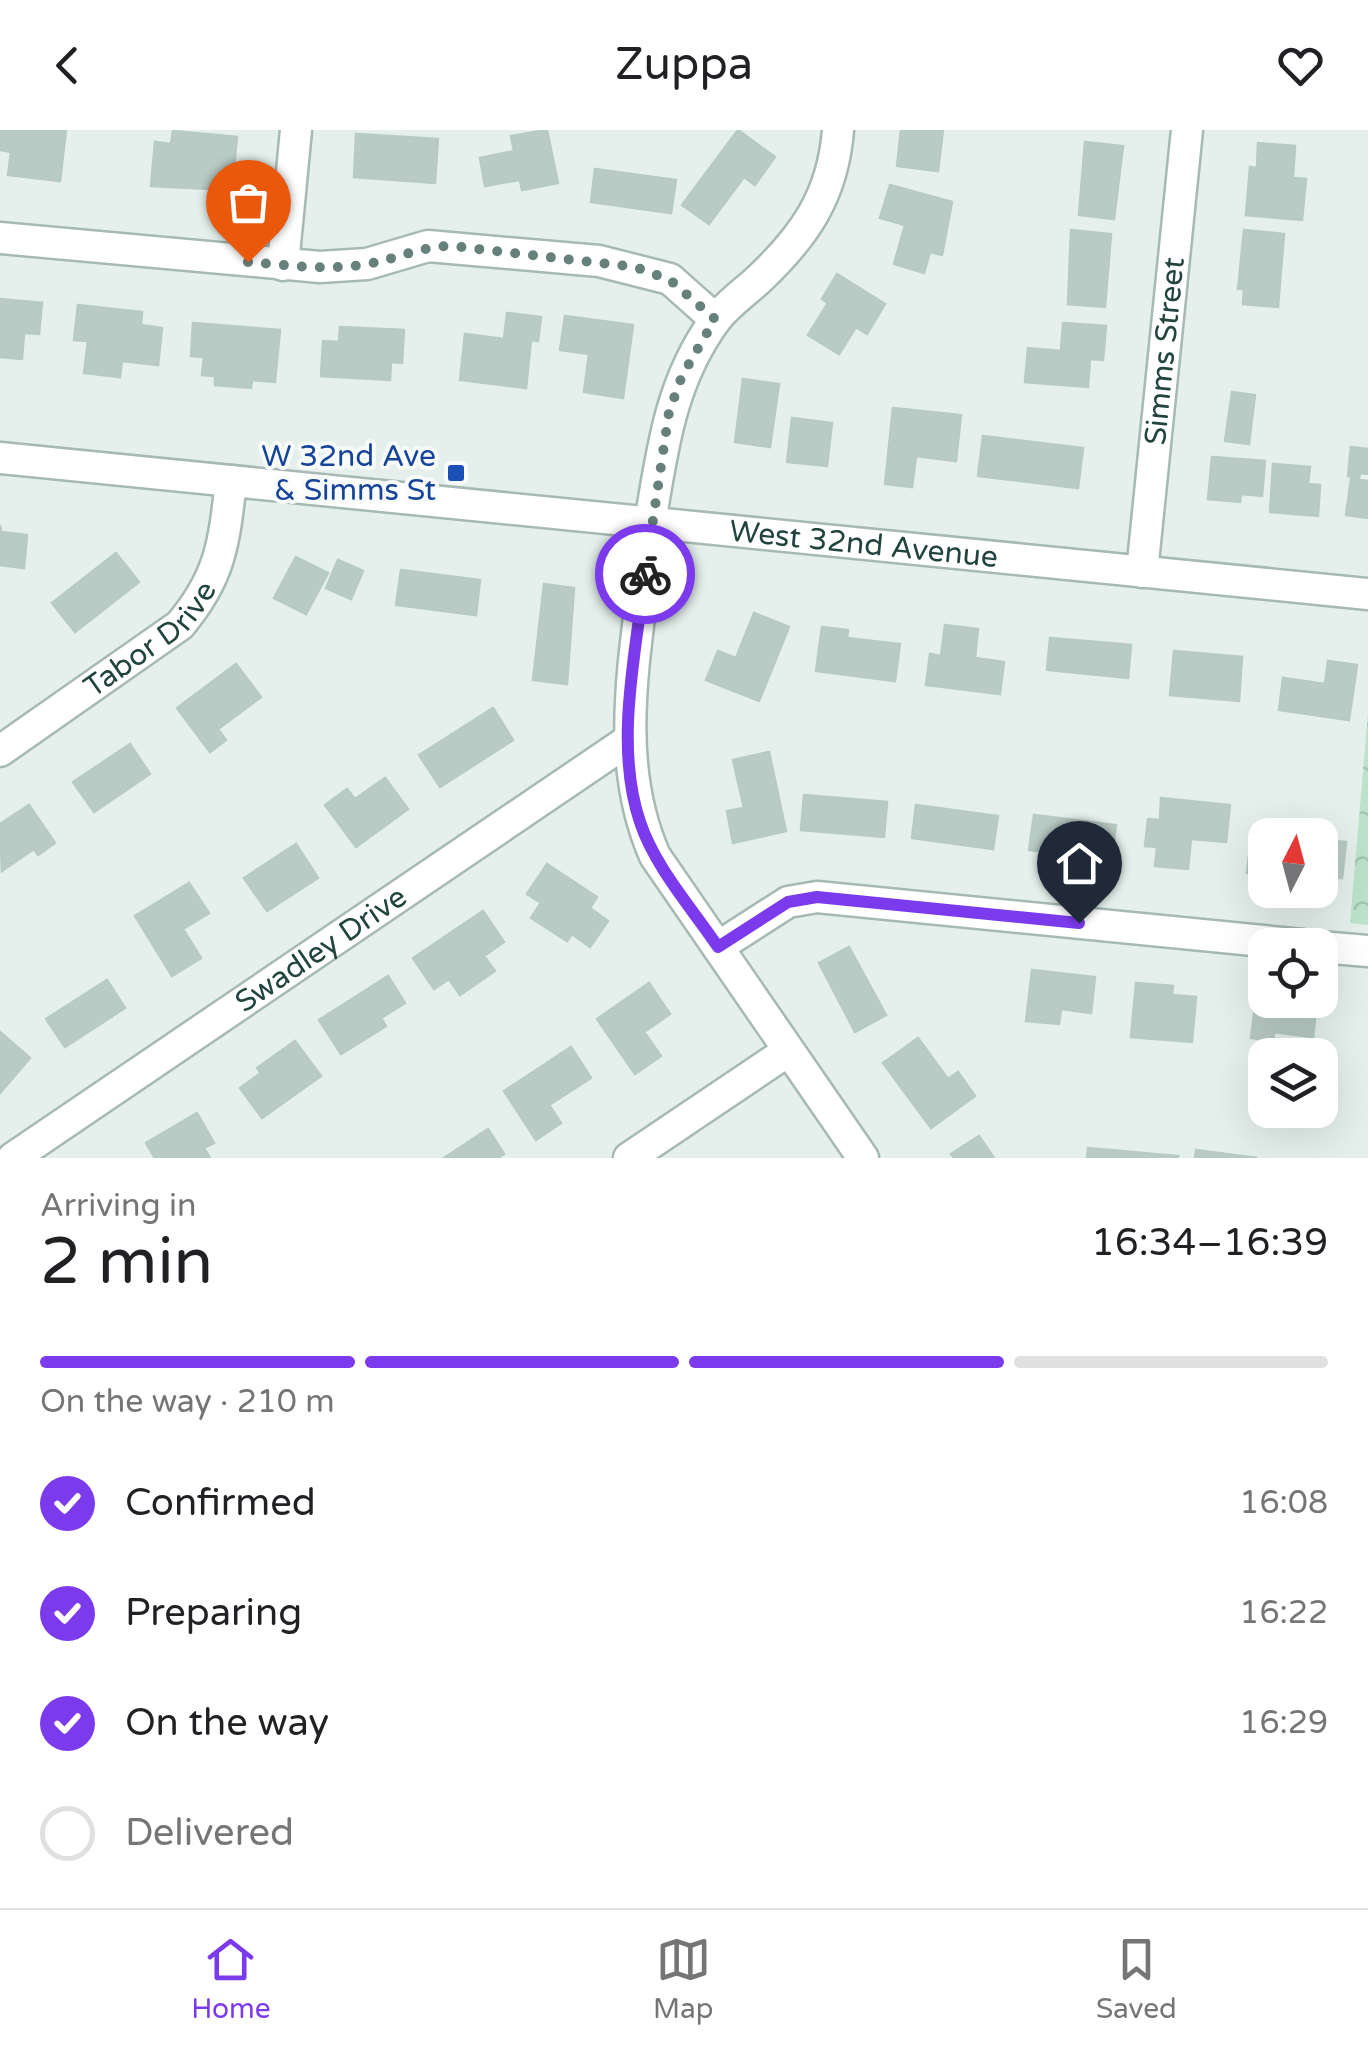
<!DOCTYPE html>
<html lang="en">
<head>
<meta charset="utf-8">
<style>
  :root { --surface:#fff; --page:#f6f6f6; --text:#202124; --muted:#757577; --line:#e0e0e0; --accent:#7c3aed }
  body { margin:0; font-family:"Varela Round",sans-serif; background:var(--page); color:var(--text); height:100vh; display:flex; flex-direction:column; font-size:38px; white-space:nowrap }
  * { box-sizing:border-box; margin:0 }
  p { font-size:32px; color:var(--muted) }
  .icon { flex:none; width:55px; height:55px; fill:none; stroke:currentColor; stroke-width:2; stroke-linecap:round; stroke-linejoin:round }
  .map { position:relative; height:1028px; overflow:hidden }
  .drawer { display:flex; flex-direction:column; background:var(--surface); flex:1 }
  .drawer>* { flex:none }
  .needle { width:65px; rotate:6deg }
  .controls { position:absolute; left:1248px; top:688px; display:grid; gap:20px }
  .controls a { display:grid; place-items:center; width:90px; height:90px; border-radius:20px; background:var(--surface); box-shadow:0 10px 40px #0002; font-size:50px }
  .pin { position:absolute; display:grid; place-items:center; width:85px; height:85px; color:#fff; margin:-102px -42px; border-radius:50% 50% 50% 0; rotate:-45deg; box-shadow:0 0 10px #0007 }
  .pin .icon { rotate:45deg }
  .courier { position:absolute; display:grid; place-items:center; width:100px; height:100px; margin:-50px; border:8px solid #7c3aed; border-radius:50%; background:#fff; color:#222; box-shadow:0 2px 12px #0007 }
  .overview em { font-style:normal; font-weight:600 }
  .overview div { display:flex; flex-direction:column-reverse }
  .overview { display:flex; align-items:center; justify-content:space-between; height:170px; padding:0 40px }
  h1 { font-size:65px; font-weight:600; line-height:75px }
  .bar { display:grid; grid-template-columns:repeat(4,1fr); gap:15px 10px; align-content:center; height:120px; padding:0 40px }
  .bar i { height:12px; border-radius:8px; background:var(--line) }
  .bar .current { background:var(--accent) }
  .bar p { grid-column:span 4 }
  ol { padding:0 40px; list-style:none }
  li { display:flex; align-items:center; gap:30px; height:110px }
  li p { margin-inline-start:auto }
  li .icon { padding:10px; border-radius:50%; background:var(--accent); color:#fff; stroke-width:4 }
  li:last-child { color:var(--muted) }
  li i { width:55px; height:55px; border:5px solid var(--line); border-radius:50% }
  header { display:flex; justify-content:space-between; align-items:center; height:130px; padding:0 40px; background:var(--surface); font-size:45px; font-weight:600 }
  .tabs { display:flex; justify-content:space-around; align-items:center; height:140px; border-top:2px solid var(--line); background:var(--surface); font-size:28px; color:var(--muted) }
  .tabs a { display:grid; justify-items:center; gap:5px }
  .tabs .current { color:var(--accent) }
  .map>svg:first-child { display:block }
  .park { fill:url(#park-crowns) }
  .building { fill:#bacbc5; stroke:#b7cac4; stroke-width:2.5 }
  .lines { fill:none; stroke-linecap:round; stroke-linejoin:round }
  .minor-casing { stroke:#a6b9b4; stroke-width:35 }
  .tertiary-casing { stroke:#a6b9b4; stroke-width:35 }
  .minor { stroke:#fff; stroke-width:30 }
  .tertiary { stroke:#fff; stroke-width:30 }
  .done { stroke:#66807b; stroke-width:10; stroke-dasharray:0 18 }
  .route { stroke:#7c3aed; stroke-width:12 }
  .transit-dot { fill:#1a4fb4; stroke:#f7fbf9; stroke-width:4 }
  .labels { text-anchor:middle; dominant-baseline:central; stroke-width:8; stroke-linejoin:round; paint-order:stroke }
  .street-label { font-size:30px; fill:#21443e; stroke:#f7fbf9 }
  .transit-label { font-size:30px; fill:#164399; stroke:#f7fbf9; text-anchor:end }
</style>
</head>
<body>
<header><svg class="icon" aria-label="back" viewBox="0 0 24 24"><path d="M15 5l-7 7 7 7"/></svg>Zuppa<svg class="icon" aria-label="heart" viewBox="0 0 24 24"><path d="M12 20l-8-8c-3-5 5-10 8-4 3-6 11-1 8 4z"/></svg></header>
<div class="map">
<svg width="1368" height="1028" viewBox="0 0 1368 1028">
  <defs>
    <pattern id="park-crowns" width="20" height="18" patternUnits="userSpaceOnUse" patternTransform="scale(2.5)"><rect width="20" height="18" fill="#bce3ca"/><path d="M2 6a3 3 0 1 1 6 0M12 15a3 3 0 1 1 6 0" fill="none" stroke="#a1c4af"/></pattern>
  </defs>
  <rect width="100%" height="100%" fill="#e5f0ec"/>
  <path class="park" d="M 1368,583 L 1368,795 L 1350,793 Z"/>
  <path class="building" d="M 0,0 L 66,0 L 60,51 L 8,45 L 11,22 L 0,20 Z
    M 547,0 L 558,53 L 522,60 L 511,6 Z
    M 738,0 L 775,27 L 755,55 L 744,47 L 709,94 L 682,75 Z
    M 901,0 L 943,0 L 938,41 L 897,36 Z
    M 173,1 L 237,7 L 232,60 L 151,56 L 155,12 L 171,14 Z
    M 356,4 L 438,9 L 435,53 L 354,47 Z
    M 1085,12 L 1123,16 L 1114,89 L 1079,85 Z
    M 1258,13 L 1295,16 L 1293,48 L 1306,49 L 1302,90 L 1246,85 L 1250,37 L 1257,38 Z
    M 514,21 L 519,50 L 485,56 L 480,28 Z
    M 595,39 L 676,50 L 671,83 L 591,72 Z
    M 890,55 L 952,72 L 942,125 L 930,122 L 924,143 L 894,134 L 905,95 L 880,88 Z
    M 1071,100 L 1111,104 L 1105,177 L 1068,174 Z
    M 1244,100 L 1284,104 L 1278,177 L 1243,174 L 1244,159 L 1238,159 Z
    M 837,144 L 885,174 L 867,204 L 856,197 L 839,224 L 808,205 L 828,173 L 822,169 Z
    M 0,169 L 42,173 L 39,204 L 24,203 L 22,229 L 0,227 Z
    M 78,175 L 142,182 L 141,195 L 162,198 L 158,235 L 122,231 L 120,247 L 84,243 L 88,211 L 74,210 Z
    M 507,183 L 541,187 L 538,211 L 531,210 L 526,258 L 460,250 L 465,204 L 504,209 Z
    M 565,186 L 633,195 L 623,268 L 584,262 L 589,224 L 560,220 Z
    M 193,193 L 280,200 L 275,252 L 252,250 L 251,258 L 215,255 L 215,246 L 202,245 L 204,227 L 191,226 Z
    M 1063,193 L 1106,196 L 1103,230 L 1090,229 L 1088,257 L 1025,252 L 1028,218 L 1061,221 Z
    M 340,197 L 404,200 L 402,233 L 391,232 L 390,250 L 321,246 L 323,211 L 339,212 Z
    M 743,249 L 779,254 L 770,317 L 735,312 Z
    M 1232,262 L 1255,265 L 1249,314 L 1225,311 Z
    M 893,278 L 961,285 L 956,331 L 916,326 L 912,357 L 885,354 Z
    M 792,288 L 832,293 L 827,336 L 787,332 Z
    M 983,306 L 1083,318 L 1078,358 L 978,346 Z
    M 1351,317 L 1368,319 L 1368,344 L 1360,343 L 1359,348 L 1348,346 Z
    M 1212,327 L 1265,331 L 1262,366 L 1241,364 L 1240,372 L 1208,369 Z
    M 1273,334 L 1310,337 L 1308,354 L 1320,355 L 1318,386 L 1270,382 Z
    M 1351,349 L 1368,351 L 1368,388 L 1346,385 Z
    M 0,395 L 1,402 L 27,405 L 24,438 L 0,435 Z
    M 116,423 L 139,452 L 75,502 L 52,473 Z
    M 296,427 L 328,443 L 306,484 L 274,468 Z
    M 338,430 L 363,441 L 351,469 L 326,458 Z
    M 401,440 L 480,450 L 476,485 L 396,475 Z
    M 544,454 L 574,458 L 567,554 L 533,550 Z
    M 754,483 L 789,497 L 759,571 L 706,550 L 718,521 L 736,528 Z
    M 945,495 L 978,499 L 975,528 L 1004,532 L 1000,564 L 926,555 L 930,524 L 941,526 Z
    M 822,497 L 848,500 L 847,508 L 900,514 L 895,551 L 816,541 Z
    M 1050,508 L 1131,515 L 1128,548 L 1047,540 Z
    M 1174,521 L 1242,527 L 1239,571 L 1170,565 Z
    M 1328,531 L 1357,535 L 1349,590 L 1279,580 L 1283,548 L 1325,554 Z
    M 236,534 L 261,567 L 218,599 L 226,610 L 210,622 L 177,578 Z
    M 493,578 L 513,610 L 440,657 L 419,625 Z
    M 130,614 L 150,644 L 94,682 L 73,652 Z
    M 769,622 L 786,701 L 733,713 L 727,681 L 744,678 L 733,630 Z
    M 385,648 L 408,679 L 356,717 L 325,675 L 347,659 L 355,669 Z
    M 804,665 L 887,672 L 884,707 L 801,700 Z
    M 1161,668 L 1230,675 L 1226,712 L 1191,709 L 1188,739 L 1155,736 L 1157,717 L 1145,716 L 1148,689 L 1160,690 Z
    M 29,675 L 55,713 L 38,725 L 34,719 L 2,741 L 0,694 Z
    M 916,675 L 998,686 L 993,719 L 912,708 Z
    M 1034,685 L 1116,695 L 1111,730 L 1029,720 Z
    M 1251,709 L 1265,711 L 1265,745 L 1247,743 Z
    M 1320,709 L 1346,712 L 1342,748 L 1320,745 Z
    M 296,714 L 318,748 L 267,781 L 244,748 Z
    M 547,734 L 597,767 L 590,778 L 608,791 L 590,817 L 572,804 L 567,811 L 531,788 L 541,773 L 527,764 Z
    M 189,753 L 209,783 L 183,799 L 201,828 L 172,846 L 135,786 Z
    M 483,781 L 504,812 L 484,826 L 495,841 L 460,865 L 449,849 L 434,859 L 413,828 Z
    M 849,817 L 886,885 L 855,902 L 819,833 Z
    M 1032,840 L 1095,847 L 1091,883 L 1061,879 L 1059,894 L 1026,891 Z
    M 388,846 L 405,873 L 381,888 L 386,896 L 341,924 L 319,890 Z
    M 107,850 L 125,878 L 65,917 L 46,889 Z
    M 649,853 L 670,884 L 644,902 L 661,926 L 635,944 L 597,889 Z
    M 1136,853 L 1173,856 L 1172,865 L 1196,867 L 1192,912 L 1131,907 Z
    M 1257,862 L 1265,862 L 1265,870 L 1317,870 L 1313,907 L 1274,902 L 1273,911 L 1251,908 Z
    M 0,902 L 30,928 L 0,963 Z
    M 918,908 L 948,949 L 958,942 L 975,966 L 931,998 L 883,933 Z
    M 295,911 L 321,946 L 262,988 L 240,958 L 261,943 L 257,938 Z
    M 571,917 L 591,948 L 549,975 L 561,993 L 536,1010 L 504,961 Z
    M 197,983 L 214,1013 L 204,1018 L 210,1028 L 155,1028 L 146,1013 Z
    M 488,999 L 504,1024 L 498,1028 L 444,1028 Z
    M 979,1006 L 994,1028 L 954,1028 L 951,1024 Z
    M 1088,1018 L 1178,1026 L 1177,1028 L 1087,1028 Z
    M 1196,1020 L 1257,1028 L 1195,1028 Z"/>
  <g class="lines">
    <defs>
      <g id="minor">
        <path d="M 0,108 L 320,137 L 367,134 L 428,116 L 599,131 L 670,149 L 715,189"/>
        <path d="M 283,135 L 296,0"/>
        <path d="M 650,393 C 662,321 670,253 714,192 C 725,176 744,163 758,150 C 805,106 833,65 838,0"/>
        <path id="s1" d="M 1142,442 L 1187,0"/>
        <path id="s2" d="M 0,621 L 180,495 C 221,446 224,413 231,351"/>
        <path d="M 718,817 L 788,772 L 817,767 L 1303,815"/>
        <path d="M 1320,817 L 1368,821"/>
        <path id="s3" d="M 13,1028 L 629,610"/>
        <path d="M 629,1028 L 788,921"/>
      </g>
      <g id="tertiary">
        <path id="s4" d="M 0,328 L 1368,464"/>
        <path d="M 650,393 C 641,504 608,620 655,726 L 863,1028"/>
      </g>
    </defs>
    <use href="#minor" class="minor-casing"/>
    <use href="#tertiary" class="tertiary-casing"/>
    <use href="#minor" class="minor"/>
    <use href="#tertiary" class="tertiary"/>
  </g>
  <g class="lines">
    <path class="done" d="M 248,132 C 287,135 328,141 367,134 C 397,129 421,116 452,116 L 635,137 L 670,150 L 715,189 L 682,246 L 669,282 L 645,444"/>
    <path class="route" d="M 645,444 C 636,522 614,615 640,692 C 655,737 691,777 718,817 L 788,772 L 817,767 L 1079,793"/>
  </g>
  <rect class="transit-dot" x="446" y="333" width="20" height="20" rx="5"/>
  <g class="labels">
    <g class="street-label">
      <text stroke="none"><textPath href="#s1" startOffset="222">Simms Street</textPath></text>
      <text stroke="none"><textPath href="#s4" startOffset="868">West 32nd Avenue</textPath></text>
      <text stroke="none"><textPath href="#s2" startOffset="188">Tabor Drive</textPath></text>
      <text stroke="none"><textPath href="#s3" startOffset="372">Swadley Drive</textPath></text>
    </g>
    <g class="transit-label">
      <text x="436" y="326">W 32nd Ave<tspan x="436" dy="34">&amp; Simms St</tspan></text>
    </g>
  </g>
</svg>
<div class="controls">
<a><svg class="needle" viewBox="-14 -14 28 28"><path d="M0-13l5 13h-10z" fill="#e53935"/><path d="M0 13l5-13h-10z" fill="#757577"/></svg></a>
<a><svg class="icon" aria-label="locate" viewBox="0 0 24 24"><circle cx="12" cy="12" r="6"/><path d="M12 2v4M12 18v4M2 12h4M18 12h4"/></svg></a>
<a><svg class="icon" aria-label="layers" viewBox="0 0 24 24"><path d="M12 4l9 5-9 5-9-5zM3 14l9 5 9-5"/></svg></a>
</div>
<div class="pin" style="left:248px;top:132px;background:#ea580c"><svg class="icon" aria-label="bag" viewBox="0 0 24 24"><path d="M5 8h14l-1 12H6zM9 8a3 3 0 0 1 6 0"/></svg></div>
<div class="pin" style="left:1079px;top:793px;background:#1f2937"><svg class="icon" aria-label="home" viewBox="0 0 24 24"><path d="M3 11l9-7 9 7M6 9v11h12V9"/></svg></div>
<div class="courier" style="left:645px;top:444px"><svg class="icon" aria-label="bike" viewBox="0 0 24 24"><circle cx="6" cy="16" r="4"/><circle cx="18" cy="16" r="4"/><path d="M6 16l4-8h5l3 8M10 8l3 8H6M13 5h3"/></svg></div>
</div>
<section class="drawer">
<div class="overview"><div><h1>2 min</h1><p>Arriving in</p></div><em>16:34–16:39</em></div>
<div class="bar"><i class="current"></i><i class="current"></i><i class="current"></i><i></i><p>On the way · 210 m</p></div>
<ol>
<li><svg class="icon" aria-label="check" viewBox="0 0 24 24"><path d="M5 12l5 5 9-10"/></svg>Confirmed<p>16:08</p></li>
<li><svg class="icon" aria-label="check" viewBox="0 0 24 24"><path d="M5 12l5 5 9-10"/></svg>Preparing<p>16:22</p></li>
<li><svg class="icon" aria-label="check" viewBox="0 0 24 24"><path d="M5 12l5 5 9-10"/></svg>On the way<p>16:29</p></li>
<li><i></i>Delivered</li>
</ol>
</section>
<nav class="tabs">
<a class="current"><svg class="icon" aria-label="home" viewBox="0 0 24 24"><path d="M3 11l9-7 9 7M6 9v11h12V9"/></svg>Home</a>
<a><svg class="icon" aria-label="map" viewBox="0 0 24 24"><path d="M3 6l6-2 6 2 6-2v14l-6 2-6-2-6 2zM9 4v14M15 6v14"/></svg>Map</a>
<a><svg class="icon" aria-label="saved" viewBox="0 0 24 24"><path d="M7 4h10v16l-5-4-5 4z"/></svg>Saved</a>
</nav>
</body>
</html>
